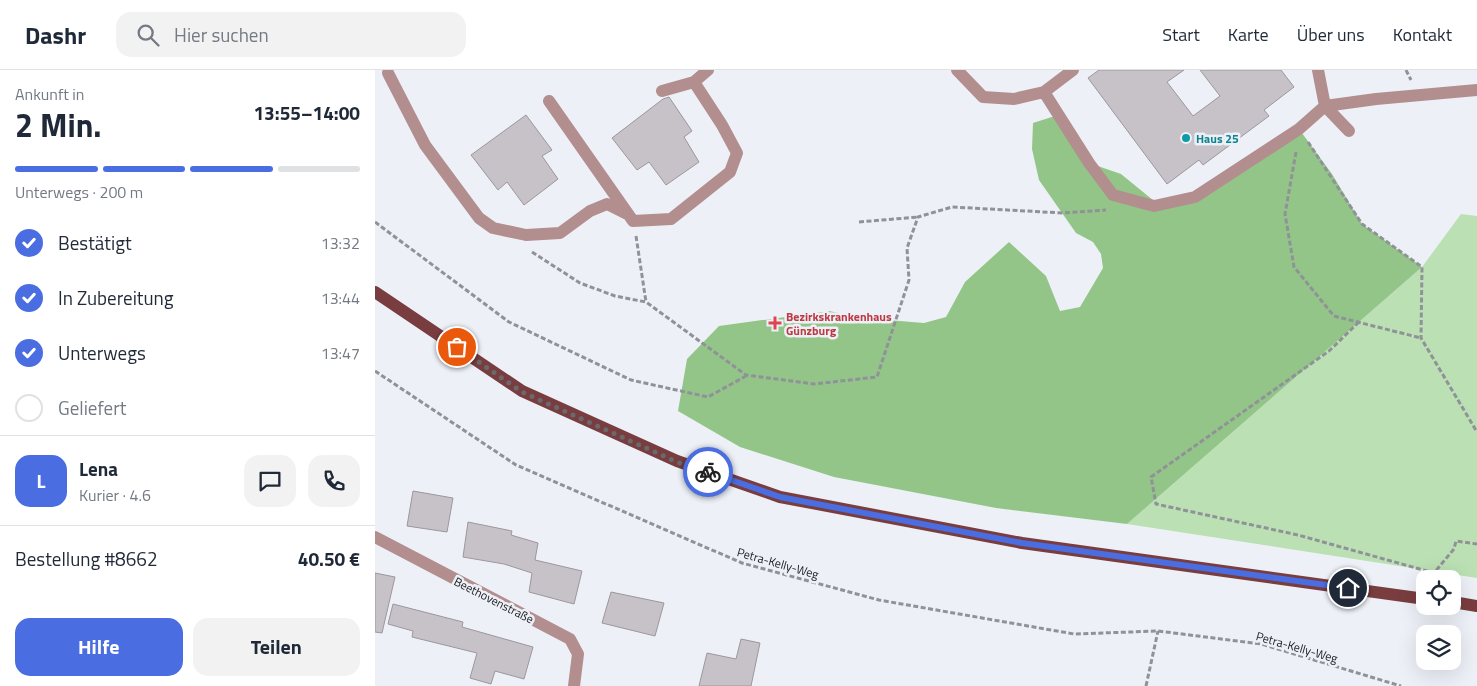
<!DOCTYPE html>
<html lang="de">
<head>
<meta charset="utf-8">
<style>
  :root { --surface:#fff; --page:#f2f2f3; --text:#1f2937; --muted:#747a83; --line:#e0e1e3; --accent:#4a6ee1 }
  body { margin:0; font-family:"Titillium Web",sans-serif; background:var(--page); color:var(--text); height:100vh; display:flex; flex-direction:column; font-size:19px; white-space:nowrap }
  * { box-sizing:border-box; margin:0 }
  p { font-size:16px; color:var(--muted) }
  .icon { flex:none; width:28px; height:28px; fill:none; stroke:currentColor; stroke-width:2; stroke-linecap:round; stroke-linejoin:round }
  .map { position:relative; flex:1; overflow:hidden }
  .details { display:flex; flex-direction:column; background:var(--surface); width:375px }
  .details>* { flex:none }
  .tools { position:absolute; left:1041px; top:500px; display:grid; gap:10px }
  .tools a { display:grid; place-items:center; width:45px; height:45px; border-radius:10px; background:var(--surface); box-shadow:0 5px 20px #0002; font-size:25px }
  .pin { position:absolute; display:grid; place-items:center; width:42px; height:42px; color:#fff; margin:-21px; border:2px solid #fff; border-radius:50%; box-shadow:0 1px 5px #0007 }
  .courier { position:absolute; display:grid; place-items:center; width:50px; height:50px; margin:-25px; border:4px solid #4a6ee1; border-radius:50%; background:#fff; color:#222; box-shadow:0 1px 6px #0007 }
  .summary em { font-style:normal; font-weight:700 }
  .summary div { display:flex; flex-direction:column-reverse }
  .summary { display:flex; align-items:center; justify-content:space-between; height:85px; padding:0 15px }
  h1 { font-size:32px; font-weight:700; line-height:38px }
  .bar { display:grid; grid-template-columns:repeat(4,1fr); gap:8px 5px; align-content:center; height:60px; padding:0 15px }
  .bar i { height:6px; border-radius:4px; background:var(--line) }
  .bar .current { background:var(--accent) }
  .bar p { grid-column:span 4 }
  .line { display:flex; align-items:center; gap:12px; padding:0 15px; border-top:1px solid var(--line) }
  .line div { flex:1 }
  .round { display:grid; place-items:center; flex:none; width:52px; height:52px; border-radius:15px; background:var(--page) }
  ol { padding:0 15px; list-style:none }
  li { display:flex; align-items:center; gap:15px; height:55px }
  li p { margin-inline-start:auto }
  li .icon { padding:5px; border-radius:50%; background:var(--accent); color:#fff; stroke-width:4 }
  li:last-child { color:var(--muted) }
  li i { width:28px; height:28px; border:2px solid var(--line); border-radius:50% }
  .primary-button { display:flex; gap:10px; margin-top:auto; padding:10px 15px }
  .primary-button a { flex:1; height:58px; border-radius:15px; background:var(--accent); color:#fff; font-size:20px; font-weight:700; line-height:58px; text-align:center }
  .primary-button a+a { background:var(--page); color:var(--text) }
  header { display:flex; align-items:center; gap:30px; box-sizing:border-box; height:70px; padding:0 25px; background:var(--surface); border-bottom:1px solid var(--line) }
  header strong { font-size:24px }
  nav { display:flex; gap:28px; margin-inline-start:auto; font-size:18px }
  .search { width:350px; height:45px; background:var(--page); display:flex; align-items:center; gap:12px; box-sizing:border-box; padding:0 18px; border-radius:15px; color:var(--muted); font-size:19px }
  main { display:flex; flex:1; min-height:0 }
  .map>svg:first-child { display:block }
  .green { fill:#bbe0b3 }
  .forest { fill:#93c589 }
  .building { fill:#c7c2c7; stroke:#9c979c }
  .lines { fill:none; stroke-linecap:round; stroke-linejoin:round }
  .path { stroke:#8f9296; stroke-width:3; stroke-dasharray:5 2.5; stroke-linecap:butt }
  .lane { stroke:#b38e8e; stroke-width:12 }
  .street { stroke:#b38e8e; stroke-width:12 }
  .primary { stroke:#793d3f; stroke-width:12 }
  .done { stroke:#686a6d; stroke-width:5; stroke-dasharray:0 9 }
  .route { stroke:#4a6ee1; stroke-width:6 }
  .culture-dot { fill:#0f9aa8; stroke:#edf1f7; stroke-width:2 }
  .health-dot { fill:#e0444e; stroke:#edf1f7; stroke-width:2 }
  .labels { text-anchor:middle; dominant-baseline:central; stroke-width:5; stroke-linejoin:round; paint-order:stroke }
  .culture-label { font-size:12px; font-weight:bold; fill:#0d838f; stroke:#edf1f7; text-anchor:start }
  .health-label { font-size:12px; font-weight:bold; fill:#be3a42; stroke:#edf1f7; text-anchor:start }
  .street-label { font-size:12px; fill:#202123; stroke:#edf1f7 }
</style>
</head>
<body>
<header>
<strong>Dashr</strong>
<div class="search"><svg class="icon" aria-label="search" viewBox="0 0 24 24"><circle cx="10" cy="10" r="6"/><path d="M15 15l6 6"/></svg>Hier suchen</div>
<nav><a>Start</a><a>Karte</a><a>Über uns</a><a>Kontakt</a></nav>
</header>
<main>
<section class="details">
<div class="summary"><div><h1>2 Min.</h1><p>Ankunft in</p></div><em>13:55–14:00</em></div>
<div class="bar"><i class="current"></i><i class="current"></i><i class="current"></i><i></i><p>Unterwegs · 200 m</p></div>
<ol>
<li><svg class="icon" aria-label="check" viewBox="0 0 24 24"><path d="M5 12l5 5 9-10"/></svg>Bestätigt<p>13:32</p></li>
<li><svg class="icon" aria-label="check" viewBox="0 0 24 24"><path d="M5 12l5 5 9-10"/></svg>In Zubereitung<p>13:44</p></li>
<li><svg class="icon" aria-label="check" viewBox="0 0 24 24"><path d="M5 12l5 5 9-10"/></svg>Unterwegs<p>13:47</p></li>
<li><i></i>Geliefert</li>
</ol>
<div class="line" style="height:90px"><b class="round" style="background:var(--accent);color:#fff">L</b><div><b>Lena</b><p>Kurier · 4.6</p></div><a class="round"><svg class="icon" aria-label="chat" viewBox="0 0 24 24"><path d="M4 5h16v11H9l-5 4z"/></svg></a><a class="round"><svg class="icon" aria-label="phone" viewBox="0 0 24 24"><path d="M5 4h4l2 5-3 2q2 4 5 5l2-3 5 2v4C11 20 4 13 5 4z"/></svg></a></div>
<div class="line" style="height:65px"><div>Bestellung #8662</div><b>40.50 €</b></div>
<div class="primary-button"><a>Hilfe</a><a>Teilen</a></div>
</section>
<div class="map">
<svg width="1102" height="616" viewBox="0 0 1102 616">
  <rect width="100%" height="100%" fill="#edf1f7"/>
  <path class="green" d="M 1086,144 L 1102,146 L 1102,508 L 752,454 L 1047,197 Z"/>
  <path class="forest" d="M 683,45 L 714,93 L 746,104 L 784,135 L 820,127 L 924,59 L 957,104 L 987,154 L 1047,197 L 752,454 L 621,438 L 459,407 L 365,377 L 303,341 L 312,289 L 344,256 L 454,241 L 488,248 L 549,253 L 571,247 L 590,212 L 634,172 L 671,206 L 685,241 L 705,237 L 728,198 L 726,184 L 718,172 L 701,163 L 664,110 L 657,79 L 658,53 Z"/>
  <path class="building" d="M 724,0 L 809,0 L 792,12 L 818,46 L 845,26 L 825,0 L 906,0 L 919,17 L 889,40 L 894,46 L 828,95 L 824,90 L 792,114 L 713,8 Z
    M 294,27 L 317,61 L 309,67 L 324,92 L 291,115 L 274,92 L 262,100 L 237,68 L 288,29 Z
    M 151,45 L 177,80 L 167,86 L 183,109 L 149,135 L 132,112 L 123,120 L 96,85 Z
    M 38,421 L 78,428 L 72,462 L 32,456 Z
    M 93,452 L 137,461 L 136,465 L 163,473 L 160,490 L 207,501 L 199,534 L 154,522 L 157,503 L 129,494 L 88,487 Z
    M 0,503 L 20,507 L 7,563 L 0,562 Z
    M 236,522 L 289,533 L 280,566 L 227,553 Z
    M 18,534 L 88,552 L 87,557 L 158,577 L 149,609 L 120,601 L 116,614 L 95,608 L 102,583 L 37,567 L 38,561 L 13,554 Z
    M 366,569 L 385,573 L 376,616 L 324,616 L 332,583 L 361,589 Z"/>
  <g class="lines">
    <path class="path" d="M 1031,0 L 1036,10
      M 933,72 L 987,154 L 1047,197 L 1046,268 L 1102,362
      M 921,82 L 910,144 L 919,197 L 959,246 L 1046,268
      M 0,152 L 134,252 L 256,310 L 333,327 L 371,306
      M 484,152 L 543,147
      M 261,166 L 271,232
      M 157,182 L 205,213 L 240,226 L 271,232 L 371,305 L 439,314 L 502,307 L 534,210 L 532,178 L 543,147 L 577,137 L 688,143 L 731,140
      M 984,252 L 954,281 L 776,407 L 781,434 L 923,465 L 1059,503 L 1079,479 L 1081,471 L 1102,474
      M 0,301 L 141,395 L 367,493 L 504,530 L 699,564 L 783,561 L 886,574 L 1026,616
      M 771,616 L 783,561"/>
    <path class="lane" d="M 582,0 L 608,27 L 639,29 L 669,22
      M 698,0 L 669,22 L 714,93 L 738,125 L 779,136 L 820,127 L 924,59 L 950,36 L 1001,29 L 1102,20
      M 943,0 L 950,36 L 974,61
      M 13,3 L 50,75 L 104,148 L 118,158 L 151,165 L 185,163 L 215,141 L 232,134 L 252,144
      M 287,21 L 319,12 L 333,0
      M 174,31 L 258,151 L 296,149 L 355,102 L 362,83 L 347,55 L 319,12"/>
    <path class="street" d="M 0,467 L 195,569 L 203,584 L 199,616"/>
    <path class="primary" d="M 0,222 L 147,321 L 302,391 L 405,427 L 647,473 L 1050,529
      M 1078,532 L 1102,536"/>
  </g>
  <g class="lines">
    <path class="done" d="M 82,277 L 147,322 L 302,392 L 333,402"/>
    <path class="route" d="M 333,402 L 405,427 L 647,473 L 973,518"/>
  </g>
  <circle class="culture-dot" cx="811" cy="68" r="5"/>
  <path class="health-dot" d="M397.5 245.5h5v5h5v5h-5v5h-5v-5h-5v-5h5z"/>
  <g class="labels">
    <g class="culture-label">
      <text x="821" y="68">Haus 25</text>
    </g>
    <g class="health-label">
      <text x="411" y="246">Bezirkskrankenhaus<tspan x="411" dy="14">Günzburg</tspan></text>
    </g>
    <g class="street-label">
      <text transform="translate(403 493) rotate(16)">Petra-Kelly-Weg</text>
      <text transform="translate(119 530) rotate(27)">Beethovenstraße</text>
      <text transform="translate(922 577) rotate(16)">Petra-Kelly-Weg</text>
    </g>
  </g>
</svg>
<div class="tools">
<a><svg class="icon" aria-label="locate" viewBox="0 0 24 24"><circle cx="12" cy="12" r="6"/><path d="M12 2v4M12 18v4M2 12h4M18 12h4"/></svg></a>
<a><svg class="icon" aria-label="layers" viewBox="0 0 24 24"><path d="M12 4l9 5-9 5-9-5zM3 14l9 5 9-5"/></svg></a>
</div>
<div class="pin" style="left:82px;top:277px;background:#ea580c"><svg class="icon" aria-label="bag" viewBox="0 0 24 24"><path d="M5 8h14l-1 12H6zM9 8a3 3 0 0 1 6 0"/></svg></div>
<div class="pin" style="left:973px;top:518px;background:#1f2937"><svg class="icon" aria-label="home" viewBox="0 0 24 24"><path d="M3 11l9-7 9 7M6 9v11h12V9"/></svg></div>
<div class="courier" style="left:333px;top:402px"><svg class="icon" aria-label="bike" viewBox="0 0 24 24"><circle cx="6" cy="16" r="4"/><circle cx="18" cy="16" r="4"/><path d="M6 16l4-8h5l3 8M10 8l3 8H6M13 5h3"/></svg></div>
</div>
</main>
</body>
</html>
